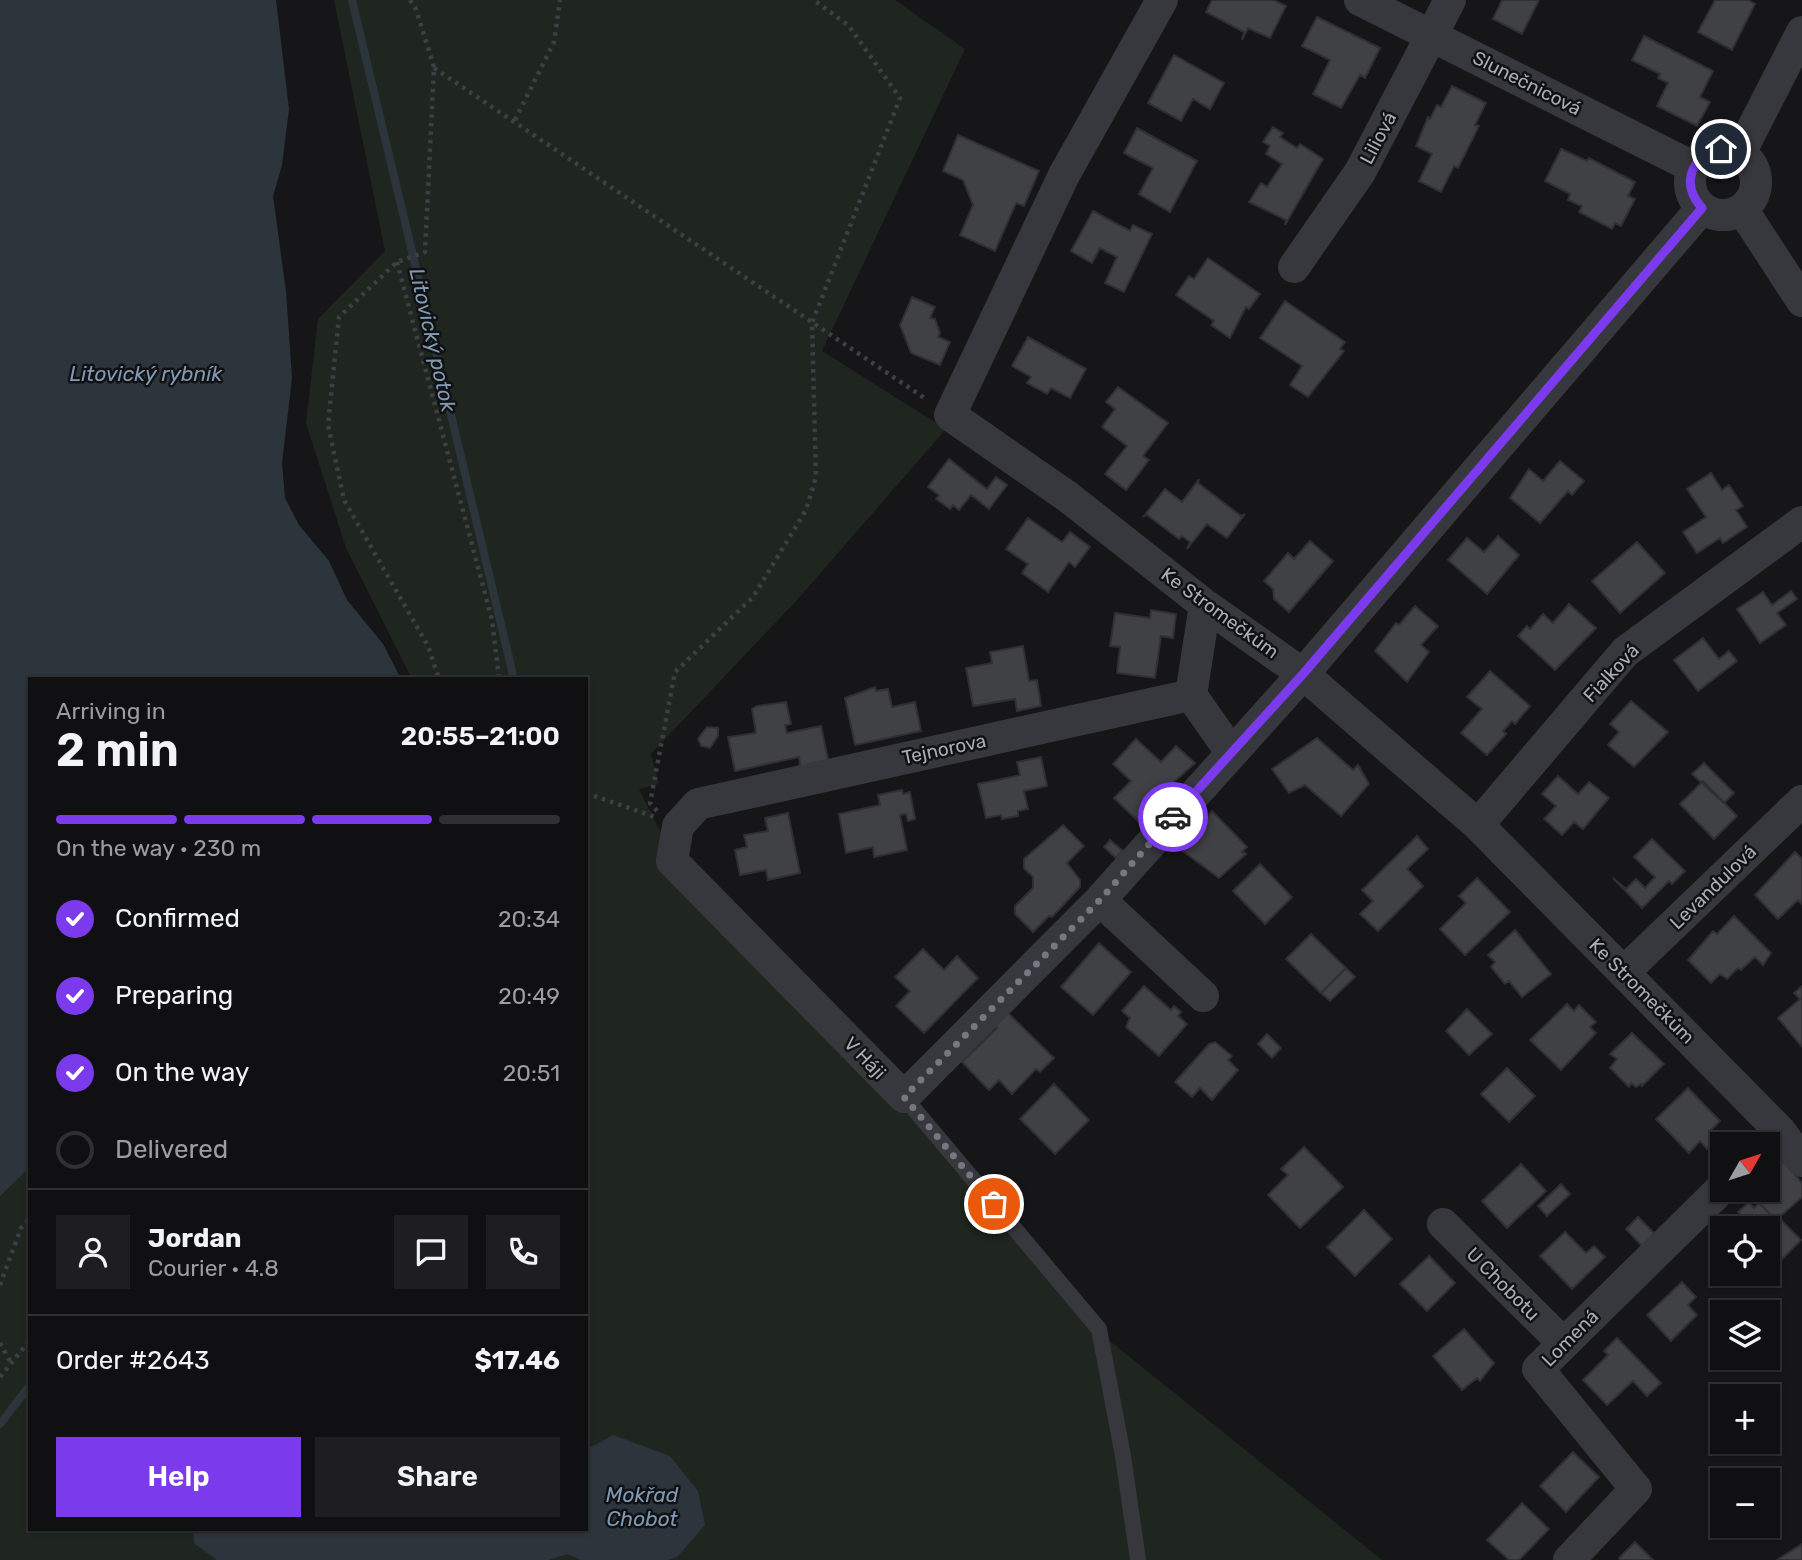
<!DOCTYPE html>
<html lang="en">
<head>
<meta charset="utf-8">
<style>
  :root { --surface:#101012; --page:#1e1e20; --text:#f1f3f6; --muted:#9c9d9f; --line:#303032; --accent:#7c3aed }
  body { margin:0; font-family:Rubik,sans-serif; background:var(--page); color:var(--text); height:100vh; display:flex; flex-direction:column; font-size:26px; white-space:nowrap }
  * { box-sizing:border-box; margin:0 }
  p { font-size:23px; color:var(--muted) }
  .icon { flex:none; width:38px; height:38px; fill:none; stroke:currentColor; stroke-width:2; stroke-linecap:round; stroke-linejoin:round }
  .map { position:relative; flex:1; overflow:hidden }
  .details { position:absolute; left:28px; top:677px; width:560px; height:854px; display:flex; flex-direction:column; background:var(--surface); border-radius:0px; box-shadow:0 2px 5px #0004,0 0 0 2px var(--line) }
  .details>* { flex:none }
  .needle { width:46px; rotate:51deg }
  .controls { position:absolute; left:1710px; top:1132px; display:grid; gap:14px }
  .controls a { display:grid; place-items:center; width:70px; height:70px; border-radius:0px; background:var(--surface); box-shadow:0 2px 5px #0004,0 0 0 2px var(--line); font-size:35px }
  .pin { position:absolute; display:grid; place-items:center; width:60px; height:60px; color:#fff; margin:-30px; border:4px solid #fff; border-radius:50%; box-shadow:0 2px 7px #0007 }
  .courier { position:absolute; display:grid; place-items:center; width:70px; height:70px; margin:-35px; border:5px solid #7c3aed; border-radius:50%; background:#fff; color:#222; box-shadow:0 2px 9px #0007 }
  .summary em { font-style:normal; font-weight:600 }
  .summary div { display:flex; flex-direction:column-reverse }
  .summary { display:flex; align-items:center; justify-content:space-between; height:119px; padding:0 28px }
  h1 { font-size:46px; font-weight:600; line-height:52px }
  .bar { display:grid; grid-template-columns:repeat(4,1fr); gap:10px 7px; align-content:center; height:84px; padding:0 28px }
  .bar i { height:9px; border-radius:5px; background:var(--line) }
  .bar .current { background:var(--accent) }
  .bar p { grid-column:span 4 }
  .line { display:flex; align-items:center; gap:18px; padding:0 28px; border-top:2px solid var(--line) }
  .line div { flex:1 }
  .round { display:grid; place-items:center; flex:none; width:74px; height:74px; border-radius:0px; background:var(--page) }
  ol { padding:0 28px; list-style:none }
  li { display:flex; align-items:center; gap:21px; height:77px }
  li p { margin-inline-start:auto }
  li .icon { padding:7px; border-radius:50%; background:var(--accent); color:#fff; stroke-width:4 }
  li:last-child { color:var(--muted) }
  li i { width:38px; height:38px; border:4px solid var(--line); border-radius:50% }
  .button { display:flex; gap:14px; margin-top:auto; padding:14px 28px }
  .button a { flex:1; height:80px; border-radius:0px; background:var(--accent); color:#fff; font-size:28px; font-weight:600; line-height:80px; text-align:center }
  .button a+a { background:var(--page); color:var(--text) }
  .map>svg:first-child { display:block }
  .green { fill:#1e261f }
  .water { fill:#2c353c }
  .lines { fill:none; stroke-linecap:round; stroke-linejoin:round }
  .stream { stroke:#2c353c; stroke-width:8 }
  .building { fill:#404145; stroke:#303034; stroke-width:2 }
  .path { stroke:#3d3f44; stroke-width:4.5; stroke-dasharray:3.5 5; stroke-linecap:butt }
  .lane { stroke:#37383d; stroke-width:16 }
  .street { stroke:#37383d; stroke-width:32 }
  .done { stroke:#757880; stroke-width:7; stroke-dasharray:0 12.6 }
  .route { stroke:#7c3aed; stroke-width:9 }
  .labels { text-anchor:middle; dominant-baseline:central; stroke-width:5; stroke-linejoin:round; paint-order:stroke }
  .street-label { font-size:19px; fill:#a8adb8; stroke:#111113 }
  .water-label { font-size:21px; font-style:italic; fill:#7f9bb3; stroke:#111113 }
</style>
</head>
<body>
<div class="map">
<svg width="1802" height="1560" viewBox="0 0 1802 1560">
  <rect width="100%" height="100%" fill="#161618"/>
  <path class="green" d="M 334,0 L 895,0 L 965,49 L 822,351 L 946,429 L 797,600 L 651,754 L 659,784 L 639,789 L 668,847 L 938,1142 L 1095,1329 L 1382,1560 L 0,1560 L 0,1195 L 30,1164 L 30,1530 L 586,1530 L 586,679 L 412,679 L 346,548 L 306,423 L 318,319 L 385,251 Z"/>
  <path class="water" d="M 0,0 L 276,0 L 289,109 L 282,165 L 273,196 L 286,291 L 292,378 L 282,463 L 285,498 L 299,525 L 329,561 L 347,600 L 383,644 L 401,679 L 30,679 L 30,1167 L 0,1196 Z
    M 613,1435 L 670,1456 L 698,1491 L 705,1525 L 678,1556 L 668,1560 L 581,1560 L 567,1554 L 549,1560 L 217,1560 L 194,1543 L 193,1530 L 586,1530 L 586,1450 Z"/>
  <g class="lines">
    <path class="stream" d="M 352,0 L 514,679
      M 0,1424 L 30,1385"/>
  </g>
  <path class="building" d="M 1212,0 L 1274,0 L 1286,6 L 1270,38 L 1248,28 L 1242,40 L 1244,32 L 1206,12 Z
    M 1502,0 L 1539,0 L 1522,34 L 1493,19 Z
    M 1715,0 L 1748,0 L 1755,4 L 1732,50 L 1698,32 Z
    M 1317,17 L 1380,48 L 1365,78 L 1360,75 L 1341,108 L 1313,94 L 1330,60 L 1302,46 Z
    M 1644,36 L 1713,71 L 1700,97 L 1710,102 L 1697,126 L 1657,106 L 1668,83 L 1658,78 L 1660,74 L 1632,60 Z
    M 1174,55 L 1224,83 L 1210,109 L 1193,99 L 1181,121 L 1148,103 Z
    M 1452,86 L 1486,103 L 1475,125 L 1479,126 L 1458,168 L 1454,166 L 1441,192 L 1419,181 L 1432,154 L 1416,146 L 1428,117 L 1430,119 L 1437,105 L 1441,107 Z
    M 1273,127 L 1283,133 L 1280,137 L 1297,148 L 1300,144 L 1323,159 L 1285,225 L 1286,220 L 1249,202 L 1261,183 L 1267,187 L 1282,164 L 1266,154 L 1270,146 L 1263,142 Z
    M 1137,128 L 1197,161 L 1170,212 L 1139,194 L 1153,168 L 1124,153 Z
    M 958,135 L 1039,171 L 1024,206 L 1016,203 L 995,251 L 960,235 L 973,205 L 963,180 L 943,171 Z
    M 1561,149 L 1587,161 L 1589,158 L 1635,182 L 1628,196 L 1635,199 L 1621,226 L 1615,223 L 1612,229 L 1579,212 L 1582,206 L 1568,200 L 1570,194 L 1545,181 Z
    M 1093,211 L 1130,231 L 1133,225 L 1152,234 L 1124,292 L 1105,283 L 1117,257 L 1100,248 L 1092,263 L 1071,251 Z
    M 1208,258 L 1260,294 L 1249,309 L 1246,307 L 1230,338 L 1211,325 L 1214,321 L 1176,295 L 1189,276 L 1194,279 Z
    M 912,297 L 935,307 L 930,318 L 935,319 L 940,333 L 938,337 L 950,342 L 940,365 L 911,353 L 900,325 Z
    M 1285,301 L 1345,342 L 1340,349 L 1344,351 L 1308,397 L 1290,385 L 1302,366 L 1260,338 Z
    M 1028,337 L 1086,369 L 1070,398 L 1051,388 L 1047,394 L 1027,383 L 1031,377 L 1012,366 Z
    M 1118,387 L 1168,423 L 1143,456 L 1149,460 L 1126,490 L 1105,474 L 1127,446 L 1102,427 L 1115,409 L 1106,402 Z
    M 949,459 L 987,489 L 996,477 L 1007,485 L 989,509 L 971,495 L 959,510 L 953,505 L 950,509 L 936,499 L 939,495 L 928,487 Z
    M 1560,461 L 1584,481 L 1572,495 L 1568,491 L 1540,523 L 1510,498 L 1529,469 L 1543,481 Z
    M 1711,473 L 1722,490 L 1729,485 L 1743,506 L 1736,510 L 1747,527 L 1723,543 L 1720,538 L 1697,553 L 1683,532 L 1706,517 L 1687,489 Z
    M 1199,479 L 1198,483 L 1241,516 L 1245,514 L 1227,538 L 1207,524 L 1187,549 L 1190,542 L 1182,536 L 1179,539 L 1147,515 L 1144,516 L 1165,489 L 1182,502 Z
    M 1028,518 L 1062,542 L 1070,532 L 1090,547 L 1075,567 L 1069,562 L 1048,592 L 1022,573 L 1028,564 L 1006,549 Z
    M 1498,536 L 1519,555 L 1487,594 L 1448,560 L 1467,538 L 1484,552 Z
    M 1310,541 L 1333,561 L 1289,612 L 1274,599 L 1273,589 L 1264,581 L 1288,553 L 1294,559 Z
    M 1637,542 L 1665,573 L 1620,613 L 1592,581 Z
    M 1791,591 L 1797,599 L 1777,613 L 1786,625 L 1760,643 L 1737,609 L 1763,592 L 1772,605 Z
    M 1569,604 L 1596,628 L 1555,670 L 1518,636 L 1527,626 L 1530,629 L 1543,614 L 1553,623 Z
    M 1415,606 L 1438,626 L 1421,645 L 1429,652 L 1407,682 L 1375,651 L 1396,623 L 1399,625 Z
    M 1151,610 L 1176,614 L 1173,638 L 1161,636 L 1155,678 L 1117,673 L 1120,647 L 1110,646 L 1115,613 L 1150,618 Z
    M 1703,638 L 1719,659 L 1729,651 L 1737,661 L 1698,691 L 1674,660 Z
    M 1023,646 L 1029,681 L 1037,680 L 1041,706 L 1017,711 L 1015,699 L 973,706 L 966,668 L 992,663 L 990,652 Z
    M 1490,671 L 1530,706 L 1515,724 L 1512,721 L 1503,731 L 1506,734 L 1487,755 L 1461,733 L 1482,709 L 1467,697 Z
    M 875,687 L 876,691 L 888,689 L 892,707 L 915,702 L 921,731 L 855,745 L 845,698 Z
    M 1631,701 L 1668,732 L 1634,767 L 1608,745 L 1619,732 L 1610,724 Z
    M 786,702 L 791,724 L 785,725 L 787,733 L 821,726 L 828,759 L 834,766 L 796,774 L 800,764 L 799,757 L 735,771 L 728,737 L 756,733 L 752,709 L 757,706 Z
    M 707,727 L 718,728 L 718,736 L 710,748 L 701,746 L 698,739 Z
    M 1317,738 L 1353,770 L 1358,765 L 1369,784 L 1341,816 L 1305,785 L 1289,793 L 1272,769 Z
    M 1136,739 L 1161,762 L 1176,746 L 1195,763 L 1153,801 L 1156,804 L 1139,822 L 1114,798 L 1131,781 L 1113,764 Z
    M 1041,757 L 1047,786 L 1024,791 L 1028,809 L 1018,811 L 1018,816 L 1002,819 L 1001,815 L 986,818 L 978,784 L 1020,775 L 1017,762 Z
    M 1704,763 L 1734,793 L 1724,803 L 1692,774 Z
    M 1558,776 L 1578,794 L 1589,782 L 1609,798 L 1583,829 L 1574,822 L 1562,835 L 1544,819 L 1556,806 L 1542,794 Z
    M 1703,781 L 1737,816 L 1714,839 L 1680,804 Z
    M 902,790 L 903,794 L 910,792 L 915,819 L 908,821 L 906,814 L 900,815 L 907,850 L 874,857 L 873,847 L 846,853 L 839,814 L 880,805 L 878,795 Z
    M 1212,811 L 1247,847 L 1242,852 L 1246,854 L 1219,878 L 1180,849 L 1195,831 L 1192,828 L 1201,818 L 1204,821 Z
    M 788,813 L 800,873 L 768,880 L 766,870 L 740,875 L 735,850 L 747,847 L 744,835 L 768,831 L 765,818 Z
    M 1063,825 L 1084,846 L 1067,863 L 1080,880 L 1080,887 L 1052,917 L 1049,916 L 1033,932 L 1015,914 L 1015,906 L 1033,888 L 1033,877 L 1024,868 L 1024,859 Z
    M 1417,836 L 1428,849 L 1407,869 L 1423,886 L 1378,931 L 1360,914 L 1373,901 L 1362,890 Z
    M 1652,839 L 1685,871 L 1672,884 L 1669,881 L 1642,908 L 1613,878 L 1626,889 L 1636,879 L 1645,888 L 1655,877 L 1634,857 Z
    M 1110,840 L 1123,851 L 1116,858 L 1104,847 Z
    M 1795,852 L 1802,859 L 1802,904 L 1798,900 L 1778,919 L 1755,895 Z
    M 1260,864 L 1292,897 L 1265,924 L 1233,891 Z
    M 1477,878 L 1510,912 L 1465,955 L 1440,929 L 1466,903 L 1459,896 Z
    M 1734,916 L 1771,953 L 1763,965 L 1755,957 L 1741,970 L 1738,968 L 1727,979 L 1720,974 L 1711,983 L 1688,960 L 1713,931 L 1717,934 Z
    M 1515,930 L 1551,974 L 1522,997 L 1509,981 L 1505,984 L 1491,967 L 1495,962 L 1488,955 Z
    M 1311,934 L 1346,968 L 1321,993 L 1286,959 Z
    M 1099,943 L 1131,972 L 1093,1015 L 1061,987 Z
    M 923,949 L 944,970 L 957,956 L 978,978 L 924,1033 L 896,1006 L 910,991 L 895,977 Z
    M 1346,968 L 1355,977 L 1330,1001 L 1321,993 Z
    M 1144,986 L 1171,1010 L 1174,1006 L 1181,1012 L 1178,1016 L 1187,1024 L 1159,1056 L 1126,1027 L 1130,1018 L 1122,1011 Z
    M 1802,986 L 1802,1047 L 1778,1018 L 1800,999 L 1794,993 Z
    M 1567,1004 L 1574,1011 L 1579,1005 L 1596,1022 L 1590,1027 L 1596,1033 L 1561,1070 L 1530,1040 Z
    M 1467,1009 L 1492,1034 L 1469,1055 L 1446,1031 Z
    M 1005,1010 L 1054,1058 L 1040,1072 L 1036,1069 L 1012,1094 L 999,1080 L 989,1090 L 962,1062 L 997,1028 L 993,1023 Z
    M 1632,1033 L 1664,1064 L 1642,1086 L 1641,1084 L 1636,1087 L 1631,1083 L 1629,1087 L 1610,1068 L 1617,1059 L 1610,1054 Z
    M 1267,1034 L 1281,1048 L 1272,1058 L 1258,1044 Z
    M 1215,1042 L 1232,1056 L 1228,1060 L 1238,1070 L 1212,1100 L 1200,1088 L 1192,1097 L 1175,1082 L 1209,1044 Z
    M 1507,1068 L 1535,1096 L 1509,1122 L 1481,1094 Z
    M 1054,1084 L 1089,1120 L 1055,1154 L 1020,1119 Z
    M 1688,1088 L 1720,1121 L 1710,1131 L 1717,1138 L 1707,1149 L 1700,1141 L 1689,1153 L 1656,1119 Z
    M 1304,1147 L 1343,1187 L 1300,1228 L 1268,1195 L 1288,1175 L 1281,1169 Z
    M 1774,1162 L 1785,1163 L 1802,1183 L 1802,1197 L 1776,1220 L 1759,1203 L 1765,1197 L 1758,1190 L 1768,1190 L 1768,1168 Z
    M 1521,1164 L 1546,1191 L 1507,1228 L 1482,1201 Z
    M 1561,1184 L 1570,1194 L 1547,1216 L 1538,1206 Z
    M 1749,1202 L 1754,1208 L 1759,1203 L 1776,1220 L 1767,1228 L 1734,1228 L 1744,1218 L 1738,1212 Z
    M 1364,1210 L 1392,1239 L 1355,1276 L 1327,1247 Z
    M 1638,1217 L 1657,1236 L 1644,1248 L 1626,1229 Z
    M 1779,1218 L 1801,1240 L 1774,1267 L 1768,1261 L 1768,1251 L 1776,1242 L 1768,1234 L 1767,1228 Z
    M 1565,1232 L 1586,1253 L 1594,1246 L 1605,1257 L 1572,1289 L 1540,1256 Z
    M 1768,1234 L 1776,1242 L 1768,1251 Z
    M 1429,1256 L 1455,1283 L 1427,1311 L 1400,1284 Z
    M 1682,1282 L 1696,1297 L 1688,1305 L 1697,1315 L 1671,1341 L 1647,1315 Z
    M 1745,1305 L 1754,1312 L 1738,1312 Z
    M 1464,1329 L 1494,1363 L 1480,1381 L 1477,1378 L 1462,1390 L 1433,1356 Z
    M 1617,1338 L 1661,1383 L 1647,1396 L 1633,1381 L 1607,1405 L 1583,1380 L 1608,1355 L 1604,1351 Z
    M 1573,1452 L 1599,1477 L 1566,1512 L 1540,1486 Z
    M 1522,1503 L 1549,1529 L 1519,1560 L 1509,1560 L 1487,1540 Z
    M 1635,1542 L 1653,1560 L 1621,1560 L 1619,1558 Z
    M 1802,1544 L 1802,1560 L 1777,1560 Z"/>
  <g class="lines">
    <path class="path" d="M 410,0 L 416,9 L 434,67 L 425,252 L 397,262 L 339,317 L 328,425 L 344,500 L 428,646 L 439,679
      M 434,68 L 926,399
      M 515,120 L 554,42 L 560,0
      M 397,262 L 492,620 L 499,679
      M 586,793 L 655,817
      M 657,811 L 650,803 L 675,672 L 753,597 L 806,510 L 816,477 L 812,323 L 900,98 L 849,26 L 814,0
      M 0,1285 L 21,1228 L 30,1219
      M 0,1343 L 11,1363
      M 0,1377 L 30,1340"/>
    <path class="lane" d="M 904,1097 L 1099,1329 L 1123,1456 L 1138,1560"/>
    <path class="street" d="M 1162,0 L 1064,175 L 950,415 L 1068,497 L 1205,605 L 1303,674 L 1478,825 L 1780,1131 L 1802,1161
      M 1360,0 L 1693,167
      M1690 182a33 33 0 1 1 66 0a33 33 0 1 1-66 0Z
      M 1740,153 L 1802,32
      M 1742,209 L 1802,301
      M 1294,267 L 1360,172 L 1450,0
      M 1205,605 L 1191,695 L 1231,752
      M 1191,695 L 698,804 L 678,826 L 672,861 L 904,1097 L 1100,900 L 1303,674 L 1702,208
      M 1478,825 L 1625,652 L 1802,522
      M 1100,900 L 1203,996
      M 1624,972 L 1802,801
      M 1443,1224 L 1563,1343
      M 1569,1560 L 1636,1489 L 1538,1369 L 1722,1188"/>
  </g>
  <g class="lines">
    <path class="done" d="M 994,1204 L 904,1097 L 1100,900 L 1173,817"/>
    <path class="route" d="M 1173,817 L 1303,674 L 1702,208 C 1680,184 1691,156 1721,149"/>
  </g>
  <g class="labels">
    <g class="street-label">
      <text transform="translate(1527 83) rotate(27)">Slunečnicová</text>
      <text transform="translate(1378 138) rotate(-62)">Liliová</text>
      <text transform="translate(1220 613) rotate(36)">Ke Stromečkům</text>
      <text transform="translate(1611 673) rotate(-47)">Fialková</text>
      <text transform="translate(944 749) rotate(-12)">Tejnorova</text>
      <text transform="translate(1713 887) rotate(-44)">Levandulová</text>
      <text transform="translate(1642 991) rotate(45)">Ke Stromečkům</text>
      <text transform="translate(865 1058) rotate(46)">V Háji</text>
      <text transform="translate(1503 1284) rotate(45)">U Chobotu</text>
      <text transform="translate(1570 1338) rotate(-45)">Lomená</text>
    </g>
    <g class="water-label">
      <text transform="translate(433 340) rotate(77)">Litovický potok</text>
      <text x="146" y="373">Litovický rybník</text>
      <text x="642" y="1494">Mokřad<tspan x="642" dy="24">Chobot</tspan></text>
    </g>
  </g>
</svg>
<div class="controls">
<a><svg class="needle" viewBox="-14 -14 28 28"><path d="M0-13l5 13h-10z" fill="#e53935"/><path d="M0 13l5-13h-10z" fill="#9c9d9f"/></svg></a>
<a><svg class="icon" aria-label="locate" viewBox="0 0 24 24"><circle cx="12" cy="12" r="6"/><path d="M12 2v4M12 18v4M2 12h4M18 12h4"/></svg></a>
<a><svg class="icon" aria-label="layers" viewBox="0 0 24 24"><path d="M12 4l9 5-9 5-9-5zM3 14l9 5 9-5"/></svg></a>
<a>+</a>
<a>−</a>
</div>
<div class="pin" style="left:994px;top:1204px;background:#ea580c"><svg class="icon" aria-label="bag" viewBox="0 0 24 24"><path d="M5 8h14l-1 12H6zM9 8a3 3 0 0 1 6 0"/></svg></div>
<div class="pin" style="left:1721px;top:149px;background:#1f2937"><svg class="icon" aria-label="home" viewBox="0 0 24 24"><path d="M3 11l9-7 9 7M6 9v11h12V9"/></svg></div>
<div class="courier" style="left:1173px;top:817px"><svg class="icon" aria-label="car" viewBox="0 0 24 24"><path d="M5 17H2v-5l4-1 3-4h7l3 4 3 1v5h-3M9 17h6M6 11h13"/><circle cx="7" cy="17" r="2"/><circle cx="17" cy="17" r="2"/></svg></div>
<section class="details">
<div class="summary"><div><h1>2 min</h1><p>Arriving in</p></div><em>20:55–21:00</em></div>
<div class="bar"><i class="current"></i><i class="current"></i><i class="current"></i><i></i><p>On the way · 230 m</p></div>
<ol>
<li><svg class="icon" aria-label="check" viewBox="0 0 24 24"><path d="M5 12l5 5 9-10"/></svg>Confirmed<p>20:34</p></li>
<li><svg class="icon" aria-label="check" viewBox="0 0 24 24"><path d="M5 12l5 5 9-10"/></svg>Preparing<p>20:49</p></li>
<li><svg class="icon" aria-label="check" viewBox="0 0 24 24"><path d="M5 12l5 5 9-10"/></svg>On the way<p>20:51</p></li>
<li><i></i>Delivered</li>
</ol>
<div class="line" style="height:126px"><a class="round"><svg class="icon" aria-label="person" viewBox="0 0 24 24"><circle cx="12" cy="8" r="4"/><path d="M4 21q1-7 8-7t8 7"/></svg></a><div><b>Jordan</b><p>Courier · 4.8</p></div><a class="round"><svg class="icon" aria-label="chat" viewBox="0 0 24 24"><path d="M4 5h16v11H9l-5 4z"/></svg></a><a class="round"><svg class="icon" aria-label="phone" viewBox="0 0 24 24"><path d="M5 4h4l2 5-3 2q2 4 5 5l2-3 5 2v4C11 20 4 13 5 4z"/></svg></a></div>
<div class="line" style="height:91px"><div>Order #2643</div><b>$17.46</b></div>
<div class="button"><a>Help</a><a>Share</a></div>
</section>
</div>
</body>
</html>
